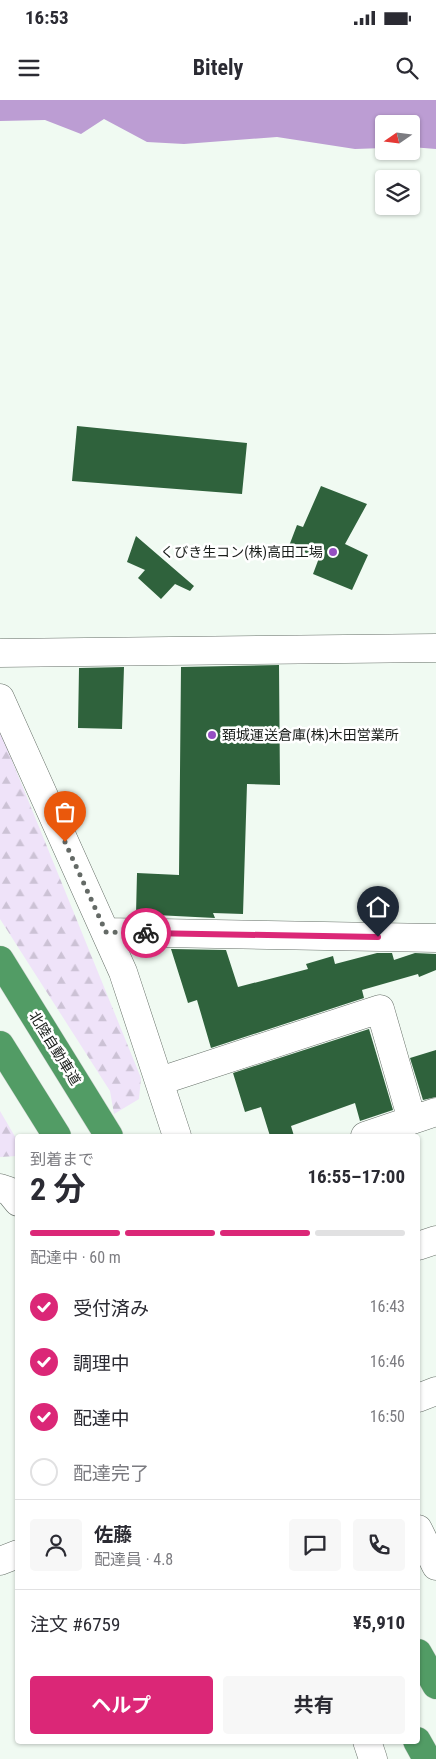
<!DOCTYPE html>
<html lang="ja">
<head>
<meta charset="utf-8">
<style>
  :root { --surface:#fff; --page:#f7f7f7; --text:#2b2b33; --muted:#7c7c81; --line:#e1e1e2; --accent:#db2777 }
  body { margin:0; font-family:"Roboto Condensed","Noto Sans JP",sans-serif; background:var(--page); color:var(--text); height:100vh; display:flex; flex-direction:column; font-size:19px; white-space:nowrap }
  * { box-sizing:border-box; margin:0 }
  p { font-size:16px; color:var(--muted) }
  .icon { flex:none; width:28px; height:28px; fill:none; stroke:currentColor; stroke-width:2; stroke-linecap:round; stroke-linejoin:round }
  .map { position:relative; flex:1; overflow:hidden }
  .sheet { position:absolute; left:15px; top:1034px; width:405px; height:610px; display:flex; flex-direction:column; background:var(--surface); border-radius:5px; box-shadow:0 1px 4px #0004 }
  .sheet>* { flex:none }
  .needle { width:32px; rotate:256deg }
  .fabs { position:absolute; left:375px; top:15px; display:grid; gap:10px }
  .fabs a { display:grid; place-items:center; width:45px; height:45px; border-radius:5px; background:var(--surface); box-shadow:0 1px 4px #0004; font-size:25px }
  .pin { position:absolute; display:grid; place-items:center; width:42px; height:42px; color:#fff; margin:-51px -21px; border-radius:50% 50% 50% 0; rotate:-45deg; box-shadow:0 0 5px #0007 }
  .pin .icon { rotate:45deg }
  .courier { position:absolute; display:grid; place-items:center; width:50px; height:50px; margin:-25px; border:4px solid #db2777; border-radius:50%; background:#fff; color:#222; box-shadow:0 1px 6px #0007 }
  .overview em { font-style:normal; font-weight:700 }
  .overview div { display:flex; flex-direction:column-reverse }
  .overview { display:flex; align-items:center; justify-content:space-between; height:85px; padding:0 15px }
  h1 { font-size:32px; font-weight:700; line-height:38px }
  .bar { display:grid; grid-template-columns:repeat(4,1fr); gap:8px 5px; align-content:center; height:60px; padding:0 15px }
  .bar i { height:6px; border-radius:4px; background:var(--line) }
  .bar .active { background:var(--accent) }
  .bar p { grid-column:span 4 }
  .line { display:flex; align-items:center; gap:12px; padding:0 15px; border-top:1px solid var(--line) }
  .line div { flex:1 }
  .round { display:grid; place-items:center; flex:none; width:52px; height:52px; border-radius:5px; background:var(--page) }
  ol { padding:0 15px; list-style:none }
  li { display:flex; align-items:center; gap:15px; height:55px }
  li p { margin-inline-start:auto }
  li .icon { padding:5px; border-radius:50%; background:var(--accent); color:#fff; stroke-width:4 }
  li:last-child { color:var(--muted) }
  li i { width:28px; height:28px; border:2px solid var(--line); border-radius:50% }
  .action { display:flex; gap:10px; margin-top:auto; padding:10px 15px }
  .action a { flex:1; height:58px; border-radius:5px; background:var(--accent); color:#fff; font-size:20px; font-weight:700; line-height:58px; text-align:center }
  .action a+a { background:var(--page); color:var(--text) }
  .status { display:flex; justify-content:space-between; align-items:center; height:35px; padding:0 25px; background:var(--surface); direction:ltr }
  .status svg { height:14px; fill:currentColor }
  header { display:flex; justify-content:space-between; align-items:center; height:65px; padding:0 15px; background:var(--surface); font-size:22px; font-weight:700 }
  .map>svg:first-child { display:block }
  .forest { fill:url(#forest-firs) }
  .water { fill:#bc9dd3 }
  .building { fill:#2f623c }
  .lines { fill:none; stroke-linecap:round; stroke-linejoin:round }
  .minor-casing { stroke:#677069; stroke-width:29 }
  .highway-casing { stroke:#d6d6d6; stroke-width:29 }
  .minor { stroke:#fff; stroke-width:28 }
  .highway { stroke:#529c65; stroke-width:28 }
  .done { stroke:#646a66; stroke-width:5; stroke-dasharray:0 9 }
  .route { stroke:#db2777; stroke-width:6 }
  .poi-dot { fill:#954fc2; stroke:#fff; stroke-width:2 }
  .labels { text-anchor:middle; dominant-baseline:central; stroke-width:5; stroke-linejoin:round; paint-order:stroke }
  .poi-label { font-size:14px; fill:#191d1a; stroke:#fff; text-anchor:end }
  .street-label { font-size:14px; fill:#191d1a; stroke:#fff }
</style>
</head>
<body>
<div class="status"><b>16:53</b><svg viewBox="0 0 49 12"><path d="M0 12V9h3v3zM5 12V6h3v6zM10 12V3h3v9zM15 12V0h3v12zM26 1h20v11H26zM47 4h2v5h-2z"/></svg></div>
<header><svg class="icon" aria-label="menu" viewBox="0 0 24 24"><path d="M4 6h16M4 12h16M4 18h16"/></svg>Bitely<svg class="icon" aria-label="search" viewBox="0 0 24 24"><circle cx="10" cy="10" r="6"/><path d="M15 15l6 6"/></svg></header>
<div class="map">
<svg width="436" height="1659" viewBox="0 0 436 1659">
  <defs>
    <pattern id="forest-firs" width="22" height="20" patternUnits="userSpaceOnUse" patternTransform="scale(1.25)"><rect width="22" height="20" fill="#efe3f9"/><path d="M5 1l3.5 6h-7zM16 11l3.5 6h-7z" fill="#ccc2d5"/></pattern>
  </defs>
  <rect width="100%" height="100%" fill="#f0faf2"/>
  <path class="forest" d="M 0,631 L 141,978 L 139,999 L 114,1014 L 110,991 L 0,819 Z
    M 0,1011 L 17,1040 L 17,1056 L 0,1057 Z"/>
  <path class="water" d="M 0,0 L 436,0 L 436,49 L 411,47 L 411,24 L 384,24 L 384,48 L 355,49 L 277,37 L 184,44 L 147,42 L 104,19 L 81,34 L 45,20 L 0,21 Z"/>
  <path class="building" d="M 77,326 L 247,343 L 242,394 L 72,381 Z
    M 321,386 L 367,404 L 345,444 L 368,455 L 352,490 L 313,474 L 319,458 L 289,446 L 297,425 L 303,427 Z
    M 136,436 L 194,486 L 190,491 L 175,484 L 161,499 L 138,478 L 145,470 L 127,462 Z
    M 279,565 L 280,685 L 247,684 L 243,814 L 213,813 L 215,818 L 136,814 L 137,773 L 179,775 L 181,567 Z
    M 124,567 L 122,629 L 78,628 L 79,568 Z
    M 171,849 L 226,850 L 238,887 L 308,869 L 306,864 L 333,856 L 335,864 L 377,853 L 392,853 L 394,860 L 415,853 L 436,854 L 436,870 L 419,877 L 418,874 L 362,890 L 364,898 L 211,948 L 197,900 L 188,903 Z
    M 369,929 L 393,1010 L 360,1021 L 355,1003 L 291,1026 L 294,1036 L 270,1036 L 261,1007 L 245,1012 L 233,973 Z
    M 436,950 L 436,997 L 423,1000 L 410,958 Z"/>
  <g class="lines">
    <defs>
      <path id="minor" d="M 0,553 L 436,548
        M 0,598 L 123,872 L 177,1036
        M 106,832 L 436,838
        M 160,981 L 380,909 L 412,1020
        M 365,1036 L 436,1012
        M 0,1088 L 9,1091 L 18,1102
        M 418,1146 L 436,1140
        M 418,1298 L 436,1291
        M 418,1429 L 436,1466
        M 0,1461 L 18,1454
        M 367,1641 L 373,1659"/>
      <path id="highway" d="M 0,860 L 109,1036
        M 0,945 L 57,1036
        M 418,1553 L 436,1585
        M 417,1641 L 427,1659"/>
    </defs>
    <use href="#minor" class="minor-casing"/>
    <use href="#highway" class="highway-casing"/>
    <use href="#minor" class="minor"/>
    <use href="#highway" class="highway"/>
  </g>
  <g class="lines">
    <path class="done" d="M 65,742 L 106,832 L 146,833"/>
    <path class="route" d="M 146,833 L 378,837"/>
  </g>
  <g class="poi-dot">
    <circle cx="333" cy="452" r="5"/>
    <circle cx="212" cy="635" r="5"/>
  </g>
  <g class="labels">
    <g class="poi-label">
      <text x="323" y="452">くびき生コン(株)高田工場</text>
      <text x="222" y="635" text-anchor="start">頚城運送倉庫(株)木田営業所</text>
    </g>
    <g class="street-label">
      <text transform="translate(55 948) rotate(58)">北陸自動車道</text>
    </g>
  </g>
</svg>
<div class="fabs">
<a><svg class="needle" viewBox="-14 -14 28 28"><path d="M0-13l5 13h-10z" fill="#e53935"/><path d="M0 13l5-13h-10z" fill="#7c7c81"/></svg></a>
<a><svg class="icon" aria-label="layers" viewBox="0 0 24 24"><path d="M12 4l9 5-9 5-9-5zM3 14l9 5 9-5"/></svg></a>
</div>
<div class="pin" style="left:65px;top:742px;background:#ea580c"><svg class="icon" aria-label="bag" viewBox="0 0 24 24"><path d="M5 8h14l-1 12H6zM9 8a3 3 0 0 1 6 0"/></svg></div>
<div class="pin" style="left:378px;top:837px;background:#1f2937"><svg class="icon" aria-label="home" viewBox="0 0 24 24"><path d="M3 11l9-7 9 7M6 9v11h12V9"/></svg></div>
<div class="courier" style="left:146px;top:833px"><svg class="icon" aria-label="bike" viewBox="0 0 24 24"><circle cx="6" cy="16" r="4"/><circle cx="18" cy="16" r="4"/><path d="M6 16l4-8h5l3 8M10 8l3 8H6M13 5h3"/></svg></div>
<section class="sheet">
<div class="overview"><div><h1>2 分</h1><p>到着まで</p></div><em>16:55–17:00</em></div>
<div class="bar"><i class="active"></i><i class="active"></i><i class="active"></i><i></i><p>配達中 · 60 m</p></div>
<ol>
<li><svg class="icon" aria-label="check" viewBox="0 0 24 24"><path d="M5 12l5 5 9-10"/></svg>受付済み<p>16:43</p></li>
<li><svg class="icon" aria-label="check" viewBox="0 0 24 24"><path d="M5 12l5 5 9-10"/></svg>調理中<p>16:46</p></li>
<li><svg class="icon" aria-label="check" viewBox="0 0 24 24"><path d="M5 12l5 5 9-10"/></svg>配達中<p>16:50</p></li>
<li><i></i>配達完了</li>
</ol>
<div class="line" style="height:90px"><a class="round"><svg class="icon" aria-label="person" viewBox="0 0 24 24"><circle cx="12" cy="8" r="4"/><path d="M4 21q1-7 8-7t8 7"/></svg></a><div><b>佐藤</b><p>配達員 · 4.8</p></div><a class="round"><svg class="icon" aria-label="chat" viewBox="0 0 24 24"><path d="M4 5h16v11H9l-5 4z"/></svg></a><a class="round"><svg class="icon" aria-label="phone" viewBox="0 0 24 24"><path d="M5 4h4l2 5-3 2q2 4 5 5l2-3 5 2v4C11 20 4 13 5 4z"/></svg></a></div>
<div class="line" style="height:65px"><div>注文 #6759</div><b>¥5,910</b></div>
<div class="action"><a>ヘルプ</a><a>共有</a></div>
</section>
</div>
</body>
</html>
